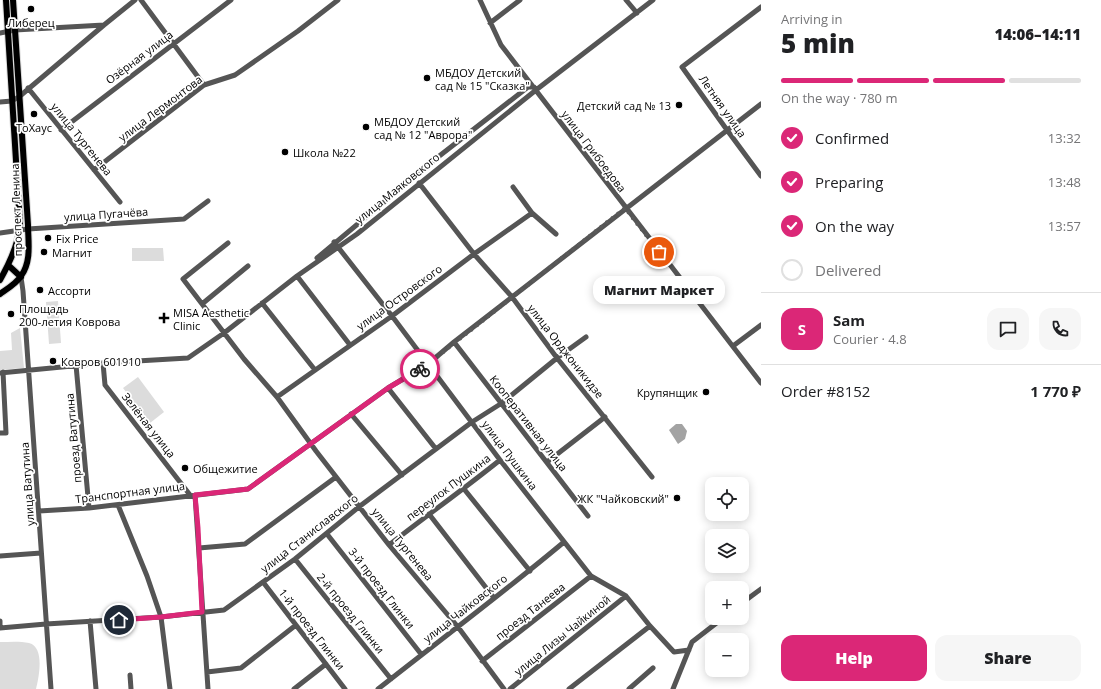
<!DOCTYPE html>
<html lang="en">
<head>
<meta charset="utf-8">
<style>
  :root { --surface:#fff; --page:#f6f6f6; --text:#202124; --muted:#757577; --line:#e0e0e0; --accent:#db2777 }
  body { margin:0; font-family:"Open Sans",sans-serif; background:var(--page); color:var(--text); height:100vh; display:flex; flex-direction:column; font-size:15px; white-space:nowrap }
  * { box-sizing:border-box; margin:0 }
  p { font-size:13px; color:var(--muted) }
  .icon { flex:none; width:22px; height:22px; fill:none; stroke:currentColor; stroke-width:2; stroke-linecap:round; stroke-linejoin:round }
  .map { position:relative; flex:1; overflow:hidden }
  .sheet { display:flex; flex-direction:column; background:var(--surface); width:340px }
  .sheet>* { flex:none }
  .tools { position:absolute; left:705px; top:477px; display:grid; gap:8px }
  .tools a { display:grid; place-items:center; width:44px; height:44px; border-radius:8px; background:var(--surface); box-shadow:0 2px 10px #0003; font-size:20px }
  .pin { position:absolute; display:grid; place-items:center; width:34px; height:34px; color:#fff; margin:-17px; border:2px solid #fff; border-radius:50%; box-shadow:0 1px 4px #0007 }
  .courier { position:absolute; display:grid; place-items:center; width:40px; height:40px; margin:-20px; border:3px solid #db2777; border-radius:50%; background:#fff; color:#222; box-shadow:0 1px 5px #0007 }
  .bubble { position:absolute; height:28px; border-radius:12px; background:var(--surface); box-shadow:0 2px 10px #0003; font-size:13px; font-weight:800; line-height:28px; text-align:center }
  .overview em { font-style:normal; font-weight:800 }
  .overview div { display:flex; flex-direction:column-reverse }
  .overview { display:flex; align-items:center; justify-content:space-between; height:68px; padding:0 20px }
  h1 { font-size:26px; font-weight:800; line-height:30px }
  .bar { display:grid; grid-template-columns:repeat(4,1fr); gap:6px 4px; align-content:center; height:48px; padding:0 20px }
  .bar i { height:5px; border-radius:3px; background:var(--line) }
  .bar .selected { background:var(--accent) }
  .bar p { grid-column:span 4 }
  .line { display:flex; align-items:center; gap:10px; padding:0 20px; border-top:1px solid var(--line) }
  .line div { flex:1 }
  .round { display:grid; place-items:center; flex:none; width:42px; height:42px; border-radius:12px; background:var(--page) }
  ol { padding:0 20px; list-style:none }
  li { display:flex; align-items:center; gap:12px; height:44px }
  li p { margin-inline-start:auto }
  li .icon { padding:4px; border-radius:50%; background:var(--accent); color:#fff; stroke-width:4 }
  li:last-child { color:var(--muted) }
  li i { width:22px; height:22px; border:2px solid var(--line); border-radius:50% }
  .primary-button { display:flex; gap:8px; margin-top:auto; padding:8px 20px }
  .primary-button a { flex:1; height:46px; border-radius:12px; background:var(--accent); color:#fff; font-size:16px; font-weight:800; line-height:46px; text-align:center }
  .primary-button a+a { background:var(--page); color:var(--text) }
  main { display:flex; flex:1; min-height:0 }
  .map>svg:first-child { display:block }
  .green { fill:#dcdcdc }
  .water { fill:#a3a3a3 }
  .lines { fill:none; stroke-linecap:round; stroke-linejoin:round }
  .major-casing { stroke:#dbdbdb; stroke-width:8 }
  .minor { stroke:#555; stroke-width:5 }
  .major { stroke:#000; stroke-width:6 }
  .done { stroke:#595959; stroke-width:4; stroke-dasharray:0 7.2 }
  .route { stroke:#db2777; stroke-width:5 }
  .poi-dot { fill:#000; stroke:#fff; stroke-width:1.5 }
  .labels { text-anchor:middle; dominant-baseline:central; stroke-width:3.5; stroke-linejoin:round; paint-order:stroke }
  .poi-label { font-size:11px; fill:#000; stroke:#fff; text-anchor:start }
  .street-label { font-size:11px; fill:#000; stroke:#fff }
</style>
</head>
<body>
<main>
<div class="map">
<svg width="761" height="689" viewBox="0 0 761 689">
  <rect width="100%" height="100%" fill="#fff"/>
  <path class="green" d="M 132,248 L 163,248 L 164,261 L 132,261 Z
    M 58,301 L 61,343 L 49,344 L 46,302 Z
    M 20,328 L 24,368 L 0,370 L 0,351 L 12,350 L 11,333 Z
    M 138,377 L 164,412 L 150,423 L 123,388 Z
    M 0,642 C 9,642 20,641 29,643 C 45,647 39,677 36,689 L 0,689 Z"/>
  <path class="water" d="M 676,424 L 682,424 L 687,431 L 685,439 L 678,444 L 669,430 Z"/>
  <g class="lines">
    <defs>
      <path id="major" d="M 8,265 L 21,277
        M 0,280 C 9,264 19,244 20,225 L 6,0
        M 0,294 C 7,289 17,283 21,276 C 32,261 28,241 28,225 L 13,0"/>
    </defs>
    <use href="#major" class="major-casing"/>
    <path class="minor" d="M 141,0 L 204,85
      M 480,0 L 501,45 L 761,383
      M 626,0 L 637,13
      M 761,7 L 682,67 L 727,130 L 761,176
      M 490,23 L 520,0
      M 0,33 L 15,30 L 104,25
      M 28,88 L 120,202
      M 0,102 L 12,101 L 20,96 L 104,25 L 135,0
      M 61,130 L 231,0
      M 94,170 L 204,85 L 235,75 L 298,31 L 338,0
      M 419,183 L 474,254 L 512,297 L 557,358 L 652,477
      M 513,187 L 532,213 L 556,234
      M 0,233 L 28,229 L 184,219 L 208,201
      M 334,242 L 392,316 L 500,460 L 591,576 L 626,596 L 650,626 L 674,652 L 689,650
      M 228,243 L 183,279 L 244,359 L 277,397 L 316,451 L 389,545 L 458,627 L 504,689
      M 317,258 L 438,157 L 528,87 L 534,87
      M 297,276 L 350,345
      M 21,277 L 23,291 L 51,689
      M 262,303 L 315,370
      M 202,304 L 248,266
      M 454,342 L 588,516
      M 733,346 L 761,325
      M 103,363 L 105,385 L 190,495
      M 76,365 L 89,508
      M 0,373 L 103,363 L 188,358 L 224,333 L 297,276 L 357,234 L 536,90 L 653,0
      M 388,388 L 436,449
      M 277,397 L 392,316 L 474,254 L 532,213
      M 351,414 L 402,475
      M 0,433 L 6,433 L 3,372
      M 547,462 L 605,417
      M 464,489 L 530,571
      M 195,495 L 208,689
      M 118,505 L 147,576 L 161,617 L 170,689
      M 39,511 L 89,508 L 248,489 L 388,388 L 428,364 L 454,342 L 761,104
      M 429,514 L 494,598
      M 327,534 L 421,654
      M 389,545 C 426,516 464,489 500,460
      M 199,548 L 245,544 L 336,477
      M 0,556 L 41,553
      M 295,559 L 391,679
      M 263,582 L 345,689
      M 742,603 L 761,589
      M 0,621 L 0,628
      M 90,621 L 96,689
      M 0,628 L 46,624 L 161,617 L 224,610 L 295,559 L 360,506 L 472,422 L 502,403 L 557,358 L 586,337
      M 482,661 L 591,576
      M 207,672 L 241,668 L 296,625
      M 130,675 L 131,689
      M 294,689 L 326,664
      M 378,689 C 440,640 503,593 564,542
      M 510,689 L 626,596
      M 569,689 L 650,626
      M 629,689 L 653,668
      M 673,689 L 692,642 L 723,618"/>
    <use href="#major" class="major"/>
  </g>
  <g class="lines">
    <path class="done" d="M 420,369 L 428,364 L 625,208 L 659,252"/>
    <path class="route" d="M 119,620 L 161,617 L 202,612 L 198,528 L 195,495 L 248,489 L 388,388 L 420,369"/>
  </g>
  <g class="poi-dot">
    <circle cx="31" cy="9" r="4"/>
    <circle cx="427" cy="78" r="4"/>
    <circle cx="679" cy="105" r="4"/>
    <circle cx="34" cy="114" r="4"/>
    <circle cx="366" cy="127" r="4"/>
    <circle cx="285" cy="152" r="4"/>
    <circle cx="48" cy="238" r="4"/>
    <circle cx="44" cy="252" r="4"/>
    <circle cx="40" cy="290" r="4"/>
    <circle cx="11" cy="314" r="4"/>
    <path d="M162 312h4v4h4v4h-4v4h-4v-4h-4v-4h4z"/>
    <circle cx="53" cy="361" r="4"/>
    <circle cx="706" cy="392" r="4"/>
    <circle cx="185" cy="468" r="4"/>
    <circle cx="677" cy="498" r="4"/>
  </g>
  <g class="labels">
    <g class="poi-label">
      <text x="31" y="22" text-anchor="middle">Либерец</text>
      <text x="435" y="72">МБДОУ Детский<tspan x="435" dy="13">сад № 15 "Сказка"</tspan></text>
      <text x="671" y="105" text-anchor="end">Детский сад № 13</text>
      <text x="374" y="121">МБДОУ Детский<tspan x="374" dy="13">сад № 12 "Аврора"</tspan></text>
      <text x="34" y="127" text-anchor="middle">ТоХаус</text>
      <text x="293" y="152">Школа №22</text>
      <text x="56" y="238">Fix Price</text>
      <text x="52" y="252">Магнит</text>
      <text x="48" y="290">Ассорти</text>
      <text x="19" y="308">Площадь<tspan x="19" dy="13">200-летия Коврова</tspan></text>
      <text x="173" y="312">MISA Aesthetic<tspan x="173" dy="13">Clinic</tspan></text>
      <text x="61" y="361">Ковров 601910</text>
      <text x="698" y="392" text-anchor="end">Крупянщик</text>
      <text x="193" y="468">Общежитие</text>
      <text x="669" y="498" text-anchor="end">ЖК "Чайковский"</text>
    </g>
    <g class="street-label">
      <text transform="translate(139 57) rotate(-37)">Озёрная улица</text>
      <text transform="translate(723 106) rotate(55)">Летняя улица</text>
      <text transform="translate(160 108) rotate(-37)">улица Лермонтова</text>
      <text transform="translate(82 139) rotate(51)">улица Тургенева</text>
      <text transform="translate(594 151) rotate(53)">улица Грибоедова</text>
      <text transform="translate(397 188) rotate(-39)">улица Маяковского</text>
      <text transform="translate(16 210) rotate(-92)">проспект Ленина</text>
      <text transform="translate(106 214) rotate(-4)">улица Пугачёва</text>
      <text transform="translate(399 297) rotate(-36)">улица Островского</text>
      <text transform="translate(566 351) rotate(52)">улица Орджоникидзе</text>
      <text transform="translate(529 423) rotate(52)">Кооперативная улица</text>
      <text transform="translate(149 425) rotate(52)">Зелёная улица</text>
      <text transform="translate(73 438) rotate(-95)">проезд Ватутина</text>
      <text transform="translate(510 455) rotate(53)">улица Пушкина</text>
      <text transform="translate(27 484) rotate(-94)">улица Ватутина</text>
      <text transform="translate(448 487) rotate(-37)">переулок Пушкина</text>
      <text transform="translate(130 492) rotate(-7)">Транспортная улица</text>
      <text transform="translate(309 533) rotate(-38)">улица Станиславского</text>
      <text transform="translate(403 544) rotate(51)">улица Тургенева</text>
      <text transform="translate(382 588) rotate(52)">3-й проезд Глинки</text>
      <text transform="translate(465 608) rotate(-38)">улица Чайковского</text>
      <text transform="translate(530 611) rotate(-38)">проезд Танеева</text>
      <text transform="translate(351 613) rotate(51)">2-й проезд Глинки</text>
      <text transform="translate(312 629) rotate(52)">1-й проезд Глинки</text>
      <text transform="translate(562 635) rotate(-39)">улица Лизы Чайкиной</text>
    </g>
  </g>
</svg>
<div class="tools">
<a><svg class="icon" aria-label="locate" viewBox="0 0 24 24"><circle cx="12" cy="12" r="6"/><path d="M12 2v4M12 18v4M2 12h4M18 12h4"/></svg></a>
<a><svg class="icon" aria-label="layers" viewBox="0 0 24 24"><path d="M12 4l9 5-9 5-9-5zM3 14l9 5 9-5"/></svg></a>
<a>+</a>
<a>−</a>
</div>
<div class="pin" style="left:659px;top:252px;background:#ea580c"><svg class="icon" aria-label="bag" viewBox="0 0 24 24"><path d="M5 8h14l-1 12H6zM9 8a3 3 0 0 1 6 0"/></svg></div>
<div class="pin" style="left:119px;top:620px;background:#1f2937"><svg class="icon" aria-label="home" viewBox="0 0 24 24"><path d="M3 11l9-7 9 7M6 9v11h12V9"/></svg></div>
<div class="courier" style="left:420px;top:369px"><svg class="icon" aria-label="bike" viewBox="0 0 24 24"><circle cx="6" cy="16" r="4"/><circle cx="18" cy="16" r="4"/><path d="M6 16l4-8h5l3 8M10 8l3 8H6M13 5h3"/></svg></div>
<div class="bubble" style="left:593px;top:276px;width:132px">Магнит Маркет</div>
</div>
<section class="sheet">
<div class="overview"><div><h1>5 min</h1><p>Arriving in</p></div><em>14:06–14:11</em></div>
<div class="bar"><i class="selected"></i><i class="selected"></i><i class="selected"></i><i></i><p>On the way · 780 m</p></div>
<ol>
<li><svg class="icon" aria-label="check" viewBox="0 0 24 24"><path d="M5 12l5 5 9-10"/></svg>Confirmed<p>13:32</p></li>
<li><svg class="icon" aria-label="check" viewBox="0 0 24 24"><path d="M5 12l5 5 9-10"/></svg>Preparing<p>13:48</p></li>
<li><svg class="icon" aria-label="check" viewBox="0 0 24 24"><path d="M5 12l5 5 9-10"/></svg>On the way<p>13:57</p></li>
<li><i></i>Delivered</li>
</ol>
<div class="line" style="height:72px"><b class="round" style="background:var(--accent);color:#fff">S</b><div><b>Sam</b><p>Courier · 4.8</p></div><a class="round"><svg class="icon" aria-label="chat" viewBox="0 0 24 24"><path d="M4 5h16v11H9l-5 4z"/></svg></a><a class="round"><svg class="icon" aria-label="phone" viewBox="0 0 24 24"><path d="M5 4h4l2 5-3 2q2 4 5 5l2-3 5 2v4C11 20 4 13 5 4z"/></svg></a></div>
<div class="line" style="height:52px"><div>Order #8152</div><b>1 770 ₽</b></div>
<div class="primary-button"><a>Help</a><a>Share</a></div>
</section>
</main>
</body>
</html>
